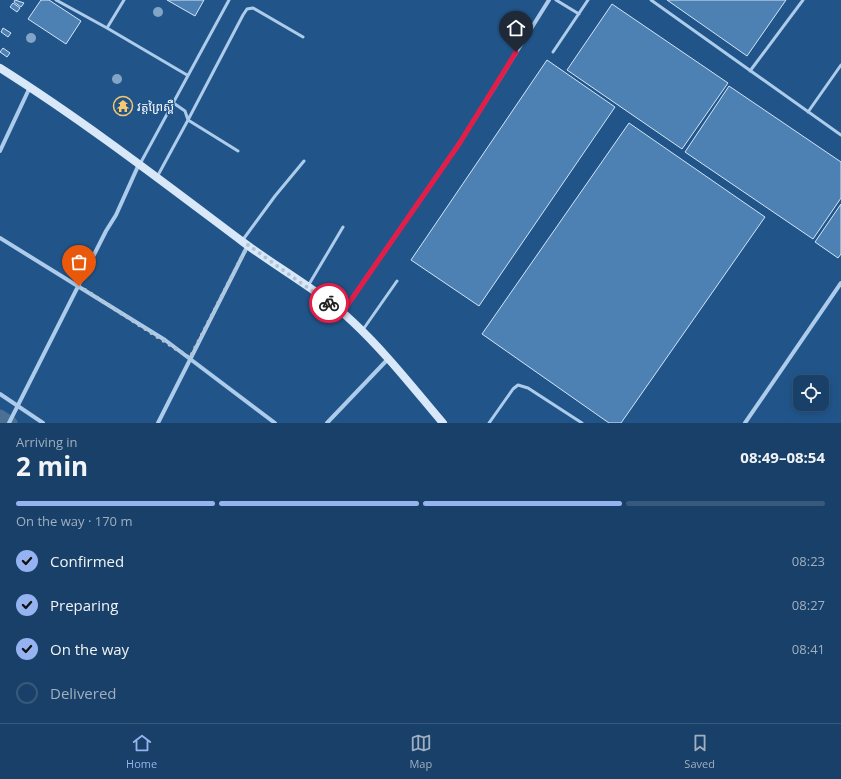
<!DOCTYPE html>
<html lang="en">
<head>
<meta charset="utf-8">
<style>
  :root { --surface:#194068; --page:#264b71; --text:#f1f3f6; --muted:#9fafc0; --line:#37597c; --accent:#95b2f1 }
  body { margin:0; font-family:"Open Sans","Noto Sans Khmer",sans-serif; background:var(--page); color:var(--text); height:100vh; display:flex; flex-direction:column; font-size:15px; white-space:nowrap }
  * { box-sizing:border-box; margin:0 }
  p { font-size:13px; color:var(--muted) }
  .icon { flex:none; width:22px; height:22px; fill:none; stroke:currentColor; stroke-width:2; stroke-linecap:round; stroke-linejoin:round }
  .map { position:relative; height:423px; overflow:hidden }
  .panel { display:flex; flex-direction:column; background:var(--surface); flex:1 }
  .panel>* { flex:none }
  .tools { position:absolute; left:793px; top:375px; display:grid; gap:8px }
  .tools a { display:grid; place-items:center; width:36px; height:36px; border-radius:8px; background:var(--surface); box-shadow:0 2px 10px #0003,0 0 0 1px var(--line); font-size:20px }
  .pin { position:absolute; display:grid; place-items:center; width:34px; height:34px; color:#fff; margin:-41px -17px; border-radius:50% 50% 50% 0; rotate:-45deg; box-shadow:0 0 4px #0007 }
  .pin .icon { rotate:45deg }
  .courier { position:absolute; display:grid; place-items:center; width:40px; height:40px; margin:-20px; border:3px solid #e11d48; border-radius:50%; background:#fff; color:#222; box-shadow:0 1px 5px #0007 }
  .headline em { font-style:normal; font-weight:700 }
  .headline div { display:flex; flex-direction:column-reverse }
  .headline { display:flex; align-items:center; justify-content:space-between; height:68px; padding:0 16px }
  h1 { font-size:26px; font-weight:700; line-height:30px }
  .bar { display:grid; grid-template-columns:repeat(4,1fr); gap:6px 4px; align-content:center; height:48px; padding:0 16px }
  .bar i { height:5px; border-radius:3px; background:var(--line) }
  .bar .selected { background:var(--accent) }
  .bar p { grid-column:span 4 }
  ol { padding:0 16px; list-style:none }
  li { display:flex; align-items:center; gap:12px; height:44px }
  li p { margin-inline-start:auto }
  li .icon { padding:4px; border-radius:50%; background:var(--accent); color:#111; stroke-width:4 }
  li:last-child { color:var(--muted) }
  li i { width:22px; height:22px; border:2px solid var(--line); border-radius:50% }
  .menu { display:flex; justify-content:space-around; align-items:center; height:56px; border-top:1px solid var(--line); background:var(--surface); font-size:11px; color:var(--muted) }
  .menu a { display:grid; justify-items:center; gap:2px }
  .menu .selected { color:var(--accent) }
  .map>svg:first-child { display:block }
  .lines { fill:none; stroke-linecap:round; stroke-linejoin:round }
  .canal { stroke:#4b6f95; stroke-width:13 }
  .building { fill:#4e81b3; stroke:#d2e5f8 }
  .lane { stroke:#adcceb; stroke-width:3 }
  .street { stroke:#adcceb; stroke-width:4 }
  .secondary { stroke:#d8e8f8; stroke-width:8 }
  .tree { fill:#82a4c6 }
  .done { stroke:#b1c4d6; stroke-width:4; stroke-dasharray:0 7.2 }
  .route { stroke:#e11d48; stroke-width:5 }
  .labels { text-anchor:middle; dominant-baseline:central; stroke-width:3; stroke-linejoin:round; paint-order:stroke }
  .poi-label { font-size:12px; fill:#fff; stroke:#21558a; text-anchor:start }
</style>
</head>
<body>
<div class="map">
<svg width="841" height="423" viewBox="0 0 841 423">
  <rect width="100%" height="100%" fill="#21558a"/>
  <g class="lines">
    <path class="canal" d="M 0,416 L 11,423"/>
  </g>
  <path class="building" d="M 15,0 L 24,3 L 21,7 L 14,2 Z
    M 41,0 L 49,0 L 81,21 L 66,44 L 28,19 Z
    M 167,0 L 204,0 L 195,16 Z
    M 667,0 L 786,0 L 747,56 Z
    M 13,3 L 20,8 L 17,12 L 10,7 Z
    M 612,4 L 728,83 L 682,149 L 567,70 Z
    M 3,28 L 11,33 L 8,37 L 1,32 Z
    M 3,48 L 10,53 L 7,57 L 0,52 Z
    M 547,60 L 615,107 L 479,306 L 411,260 Z
    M 729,86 L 841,162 L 841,198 L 813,239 L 685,152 Z
    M 629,123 L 765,217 L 621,423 L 609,423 L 482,334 Z
    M 841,204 L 841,254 L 838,258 L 815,242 Z"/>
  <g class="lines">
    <path class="lane" d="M 56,0 L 107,28 L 187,75
      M 556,0 L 579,14
      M 651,0 L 841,135
      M 107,28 L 124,0
      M 553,52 L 588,0
      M 750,71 L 803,0
      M 808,112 L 841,65
      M 238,151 L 188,120 L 243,15 L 247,9 L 253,8 L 303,37
      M 140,164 L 229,0
      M 157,177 L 188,120 L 185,111 L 172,102
      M 242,241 L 275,196 L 304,161
      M 308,286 L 343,227
      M 362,331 L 397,281
      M 489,423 L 513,389 L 518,385 L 528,388 L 582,423"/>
    <path class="street" d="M 0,151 L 30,87
      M 0,238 L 165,340 L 275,423
      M 342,313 L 459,144 L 549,0
      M 0,394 L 43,423
      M 9,423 L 106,231 L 116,215 L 139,164
      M 158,423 L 248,245
      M 327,423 L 388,359
      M 745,423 L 841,283"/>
    <path class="secondary" d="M 0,68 C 84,121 163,182 243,242 C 279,269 320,291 353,322 C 386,353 414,389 443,423"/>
  </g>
  <g class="tree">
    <circle cx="158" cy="12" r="5"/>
    <circle cx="31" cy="38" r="5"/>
    <circle cx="117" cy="79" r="5"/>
  </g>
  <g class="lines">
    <path class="done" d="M 79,286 L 190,358 L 248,245 L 329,303"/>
    <path class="route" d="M 329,303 L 342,313 L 459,144 L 516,52"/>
  </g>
  <defs>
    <symbol id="temple-ring" viewBox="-11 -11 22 22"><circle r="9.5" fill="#21558a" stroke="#f7c86e" stroke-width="1.5"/><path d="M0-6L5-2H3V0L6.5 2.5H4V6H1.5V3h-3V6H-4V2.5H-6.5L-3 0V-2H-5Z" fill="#f7c86e"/></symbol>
  </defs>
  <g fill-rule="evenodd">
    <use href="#temple-ring" x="112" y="95" width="22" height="22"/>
  </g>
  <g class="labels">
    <g class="poi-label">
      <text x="137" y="106">វត្តព្រៃស្ពឺ</text>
    </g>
  </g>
</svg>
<div class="tools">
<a><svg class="icon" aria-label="locate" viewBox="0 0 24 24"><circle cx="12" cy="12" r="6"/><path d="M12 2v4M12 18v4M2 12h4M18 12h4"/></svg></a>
</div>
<div class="pin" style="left:79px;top:286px;background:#ea580c"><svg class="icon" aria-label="bag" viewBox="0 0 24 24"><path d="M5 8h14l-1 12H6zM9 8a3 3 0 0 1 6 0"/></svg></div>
<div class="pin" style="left:516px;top:52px;background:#1f2937"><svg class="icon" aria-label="home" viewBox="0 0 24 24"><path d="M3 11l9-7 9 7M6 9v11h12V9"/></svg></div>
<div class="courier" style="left:329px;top:303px"><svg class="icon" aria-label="bike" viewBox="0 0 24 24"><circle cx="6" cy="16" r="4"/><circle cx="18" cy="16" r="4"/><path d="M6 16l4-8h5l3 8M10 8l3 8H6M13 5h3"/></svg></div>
</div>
<section class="panel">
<div class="headline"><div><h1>2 min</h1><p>Arriving in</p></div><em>08:49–08:54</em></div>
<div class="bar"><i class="selected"></i><i class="selected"></i><i class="selected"></i><i></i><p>On the way · 170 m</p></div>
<ol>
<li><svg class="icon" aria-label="check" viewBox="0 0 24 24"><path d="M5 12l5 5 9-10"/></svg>Confirmed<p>08:23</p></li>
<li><svg class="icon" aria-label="check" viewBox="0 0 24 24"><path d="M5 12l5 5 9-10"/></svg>Preparing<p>08:27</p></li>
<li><svg class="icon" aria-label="check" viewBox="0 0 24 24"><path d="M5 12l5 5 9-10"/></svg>On the way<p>08:41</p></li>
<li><i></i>Delivered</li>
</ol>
</section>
<nav class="menu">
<a class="selected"><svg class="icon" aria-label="home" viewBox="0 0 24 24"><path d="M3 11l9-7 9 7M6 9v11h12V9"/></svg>Home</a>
<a><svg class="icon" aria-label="map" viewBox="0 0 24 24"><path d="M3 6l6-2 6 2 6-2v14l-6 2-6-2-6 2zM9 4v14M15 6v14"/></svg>Map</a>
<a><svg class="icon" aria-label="saved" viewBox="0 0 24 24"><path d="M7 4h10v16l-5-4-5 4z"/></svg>Saved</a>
</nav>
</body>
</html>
